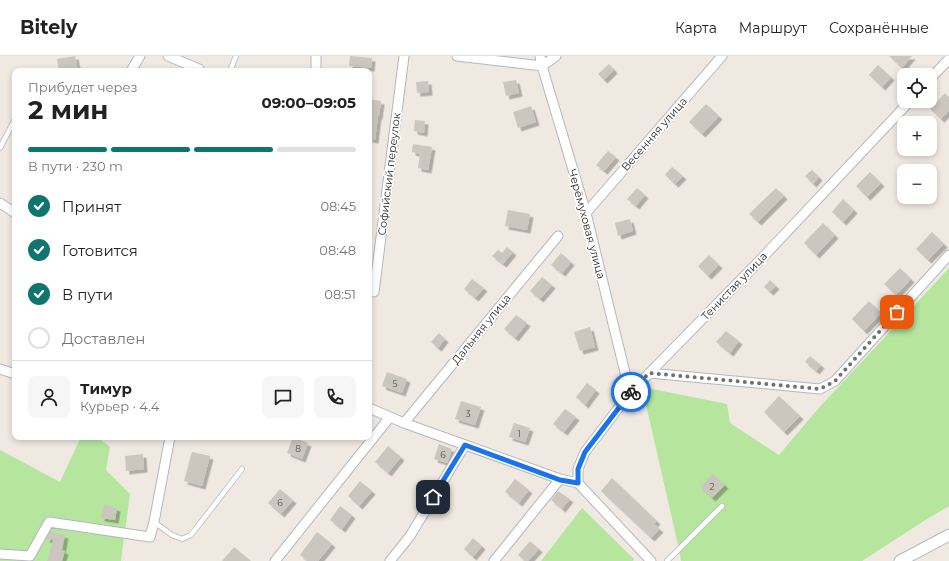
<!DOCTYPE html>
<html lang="ru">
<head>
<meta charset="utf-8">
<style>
  :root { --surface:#fff; --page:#f6f6f6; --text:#222; --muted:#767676; --line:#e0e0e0; --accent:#0f766e }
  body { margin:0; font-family:Montserrat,sans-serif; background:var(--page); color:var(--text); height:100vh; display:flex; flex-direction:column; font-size:15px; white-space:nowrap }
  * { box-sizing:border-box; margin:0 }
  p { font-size:13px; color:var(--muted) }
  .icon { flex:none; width:22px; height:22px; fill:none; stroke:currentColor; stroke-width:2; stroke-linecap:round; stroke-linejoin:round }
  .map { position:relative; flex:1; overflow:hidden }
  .drawer { position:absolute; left:12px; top:12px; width:360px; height:372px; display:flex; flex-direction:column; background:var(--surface); border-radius:8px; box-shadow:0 2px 6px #0003 }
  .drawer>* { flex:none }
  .tools { position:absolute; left:897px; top:12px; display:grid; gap:8px }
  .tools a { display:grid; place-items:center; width:40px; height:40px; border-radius:8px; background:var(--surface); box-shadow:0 2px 6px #0003; font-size:20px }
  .pin { position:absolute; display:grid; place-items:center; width:34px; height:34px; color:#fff; margin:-17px; border-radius:8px; box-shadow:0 2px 6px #0006 }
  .courier { position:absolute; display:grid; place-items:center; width:40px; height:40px; margin:-20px; border:3px solid #1a73e8; border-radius:50%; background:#fff; color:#222; box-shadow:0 1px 5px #0007 }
  .overview em { font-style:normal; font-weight:700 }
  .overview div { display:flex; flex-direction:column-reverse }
  .overview { display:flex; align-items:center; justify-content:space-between; height:68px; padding:0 16px }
  h1 { font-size:26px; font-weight:700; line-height:30px }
  .bar { display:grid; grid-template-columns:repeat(4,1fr); gap:6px 4px; align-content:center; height:48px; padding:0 16px }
  .bar i { height:5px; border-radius:3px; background:var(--line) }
  .bar .current { background:var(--accent) }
  .bar p { grid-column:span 4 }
  .line { display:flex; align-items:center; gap:10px; padding:0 16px; border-top:1px solid var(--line) }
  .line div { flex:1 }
  .round { display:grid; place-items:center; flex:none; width:42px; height:42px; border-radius:8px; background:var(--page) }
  ol { padding:0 16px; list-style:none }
  li { display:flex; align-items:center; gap:12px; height:44px }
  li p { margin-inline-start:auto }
  li .icon { padding:4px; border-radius:50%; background:var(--accent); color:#fff; stroke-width:4 }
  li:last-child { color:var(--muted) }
  li i { width:22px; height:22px; border:2px solid var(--line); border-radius:50% }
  header { display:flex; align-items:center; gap:24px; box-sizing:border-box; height:56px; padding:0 20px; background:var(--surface); border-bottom:1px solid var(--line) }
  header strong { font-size:19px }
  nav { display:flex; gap:22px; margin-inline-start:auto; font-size:14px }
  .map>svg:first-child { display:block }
  .green { fill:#b6e59e }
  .building { fill:#cbc7bf; filter:url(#shadow) }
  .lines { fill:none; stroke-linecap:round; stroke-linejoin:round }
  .service-casing { stroke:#b4b7c1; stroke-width:6 }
  .minor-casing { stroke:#b4b7c1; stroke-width:11 }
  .tertiary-casing { stroke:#b4b7c1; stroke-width:13 }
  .service { stroke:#fff; stroke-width:4.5 }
  .minor { stroke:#fff; stroke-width:9 }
  .tertiary { stroke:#fff; stroke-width:11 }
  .done { stroke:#726f6d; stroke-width:4; stroke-dasharray:0 7.2 }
  .route { stroke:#1a73e8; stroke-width:5 }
  .labels { text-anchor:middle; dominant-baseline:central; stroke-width:3.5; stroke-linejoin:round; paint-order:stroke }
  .number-label { font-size:9px; fill:#555452 }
  .street-label { font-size:11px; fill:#2e2e2e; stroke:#fff }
</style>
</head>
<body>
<header>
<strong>Bitely</strong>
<nav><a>Карта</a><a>Маршрут</a><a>Сохранённые</a></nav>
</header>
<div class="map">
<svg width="949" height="505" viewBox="0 0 949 505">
  <defs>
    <filter id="shadow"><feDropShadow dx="3.5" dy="3.5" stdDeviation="0" flood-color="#0004"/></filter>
  </defs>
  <rect width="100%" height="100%" fill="#efe9e1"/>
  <path class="green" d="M 949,212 L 949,450 L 927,463 L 862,505 L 681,505 L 679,493 L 642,331 L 727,348 L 730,367 L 779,399 L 817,354 Z
    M 81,381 L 97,381 L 110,391 L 106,414 L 130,438 L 121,505 L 0,505 L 0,394 L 60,426 Z
    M 582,452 L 634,503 L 633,505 L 541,505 Z"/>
  <path class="building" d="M 75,0 L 78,15 L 59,15 L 57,3 Z
    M 350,0 L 372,2 L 371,12 L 349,10 Z
    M 889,0 L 912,0 L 902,12 Z
    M 609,8 L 614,14 L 604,24 L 598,18 Z
    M 878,9 L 891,21 L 882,31 L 869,19 Z
    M 516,24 L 519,37 L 506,40 L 503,26 Z
    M 428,25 L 429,36 L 417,37 L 416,26 Z
    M 945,37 L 949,41 L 949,55 L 941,63 L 930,53 Z
    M 369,43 L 381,45 L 379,60 L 378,60 L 375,84 L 369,83 Z
    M 706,48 L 719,60 L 702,78 L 689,66 Z
    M 531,50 L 536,66 L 518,72 L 513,56 Z
    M 415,64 L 425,65 L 424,77 L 414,75 Z
    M 413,88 L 432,91 L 428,114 L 418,112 L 420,98 L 412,96 Z
    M 608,95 L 616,101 L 604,115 L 596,109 Z
    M 672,111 L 683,120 L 675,128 L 665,119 Z
    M 812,114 L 819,121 L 813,128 L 805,120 Z
    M 870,116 L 881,127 L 867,141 L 856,130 Z
    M 637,132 L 645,139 L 636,150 L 627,143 Z
    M 776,132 L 784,140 L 758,166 L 749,158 Z
    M 843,143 L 854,154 L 843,166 L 832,156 Z
    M 508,154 L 530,158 L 527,174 L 505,170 Z
    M 630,163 L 633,175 L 618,180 L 615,167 Z
    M 823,167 L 835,179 L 816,199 L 804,187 Z
    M 932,176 L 944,188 L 928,204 L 916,193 Z
    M 507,191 L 513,196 L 503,208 L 492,200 L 498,194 L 502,197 Z
    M 561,197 L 571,206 L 562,217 L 551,209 Z
    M 709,199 L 719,209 L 708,220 L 698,210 Z
    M 900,212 L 911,223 L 896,239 L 884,228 Z
    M 542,221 L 552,229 L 540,243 L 530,235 Z
    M 472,223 L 484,232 L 475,242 L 464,233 Z
    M 770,224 L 776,230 L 770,236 L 764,231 Z
    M 869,245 L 881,257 L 864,275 L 852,263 Z
    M 516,259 L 527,267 L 515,282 L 504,273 Z
    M 590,271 L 595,291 L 580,295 L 574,276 Z
    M 726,275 L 739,285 L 730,297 L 716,286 Z
    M 439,277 L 445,283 L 438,292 L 431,286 Z
    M 810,300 L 821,309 L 816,315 L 805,306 Z
    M 387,316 L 407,323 L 402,337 L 382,330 Z
    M 587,327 L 596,334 L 585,349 L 576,341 Z
    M 779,340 L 800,360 L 784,376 L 764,356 Z
    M 461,345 L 481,351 L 475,369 L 455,363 Z
    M 565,353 L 576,361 L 564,376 L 553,368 Z
    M 514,367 L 530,372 L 525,386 L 509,381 Z
    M 293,381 L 308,387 L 302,403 L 287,397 Z
    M 439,388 L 452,393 L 447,407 L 434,403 Z
    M 388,390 L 401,401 L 388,417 L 375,406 Z
    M 192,396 L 210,400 L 202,430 L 184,425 Z
    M 143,398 L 144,413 L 126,415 L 125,400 Z
    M 713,418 L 725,429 L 712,442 L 700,431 Z
    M 612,422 L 657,465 L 654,468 L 660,473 L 651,482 L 601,435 Z
    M 515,423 L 529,434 L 519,447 L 505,436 Z
    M 360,425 L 372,435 L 359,450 L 348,440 Z
    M 280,433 L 293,444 L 281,458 L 268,447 Z
    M 558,435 L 570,443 L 562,453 L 551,444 Z
    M 104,449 L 117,452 L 115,464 L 101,462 Z
    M 340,450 L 352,459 L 342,473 L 330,464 Z
    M 50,476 L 65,479 L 62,494 L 65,495 L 62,505 L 47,505 L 53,484 L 46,483 Z
    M 317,476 L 332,488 L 318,505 L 308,505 L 300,499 Z
    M 473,482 L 482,490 L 473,501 L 464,493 Z
    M 530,485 L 539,493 L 528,505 L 525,505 L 518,499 Z
    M 234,491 L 251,505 L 222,505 Z"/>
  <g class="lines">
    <defs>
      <path id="service" d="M 230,15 L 236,0
        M 0,92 L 15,63
        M 154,466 L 172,479 L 182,483 L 191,479 L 242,413
        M 667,505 L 722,450"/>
      <path id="minor" d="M 168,0 L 199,13
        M 457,0 L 542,10 L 556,0
        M 540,0 L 542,10 L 586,157 L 630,337
        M 131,15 L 140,0
        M 316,15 L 316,0
        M 930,23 L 949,3
        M 0,147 L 15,157
        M 586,157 L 722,0
        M 374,236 L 404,0
        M 0,313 L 15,318
        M 649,317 L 820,333 L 835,325 L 949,199
        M 369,352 L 404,367 L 560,423 L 578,427 L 651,505
        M 404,367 L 558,180
        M 578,427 L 578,413 L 585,396 L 630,337 L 765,199 L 910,45
        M 0,498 L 30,500 L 49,466 L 150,481 L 154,466 L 170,381
        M 275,505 L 390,361
        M 390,505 L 410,480 L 465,389
        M 494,505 L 560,423"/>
      <path id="tertiary" d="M 900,505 L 949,479"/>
    </defs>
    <use href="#service" class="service-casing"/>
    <use href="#minor" class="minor-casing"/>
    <use href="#tertiary" class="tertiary-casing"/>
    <use href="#service" class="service"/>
    <use href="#minor" class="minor"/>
    <use href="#tertiary" class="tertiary"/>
  </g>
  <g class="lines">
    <path class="done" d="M 631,336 L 649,317 L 820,333 L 835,325 L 897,256"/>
    <path class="route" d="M 433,441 L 465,389 L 560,424 L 578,427 L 578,413 L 585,396 L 631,336"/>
  </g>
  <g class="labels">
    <g class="number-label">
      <text x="395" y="327">5</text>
      <text x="468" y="357">3</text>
      <text x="519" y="377">1</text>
      <text x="298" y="392">8</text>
      <text x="443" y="398">6</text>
      <text x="712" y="430">2</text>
      <text x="280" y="446">6</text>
    </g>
    <g class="street-label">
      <text transform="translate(654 78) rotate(-49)">Весенняя улица</text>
      <text transform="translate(389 118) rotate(-83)">Софийский переулок</text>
      <text transform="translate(587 168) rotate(75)">Черёмуховая улица</text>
      <text transform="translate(734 230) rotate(-46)">Тенистая улица</text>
      <text transform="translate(481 273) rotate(-51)">Дальняя улица</text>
    </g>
  </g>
</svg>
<div class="tools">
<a><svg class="icon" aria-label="locate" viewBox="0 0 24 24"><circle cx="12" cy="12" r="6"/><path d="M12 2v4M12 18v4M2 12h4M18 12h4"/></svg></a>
<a>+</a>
<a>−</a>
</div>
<div class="pin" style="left:897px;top:256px;background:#ea580c"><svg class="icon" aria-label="bag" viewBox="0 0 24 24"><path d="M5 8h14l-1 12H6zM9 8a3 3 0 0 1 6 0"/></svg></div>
<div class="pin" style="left:433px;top:441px;background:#1f2937"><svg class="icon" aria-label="home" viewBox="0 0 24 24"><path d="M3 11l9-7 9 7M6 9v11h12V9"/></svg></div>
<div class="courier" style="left:631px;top:336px"><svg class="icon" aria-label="bike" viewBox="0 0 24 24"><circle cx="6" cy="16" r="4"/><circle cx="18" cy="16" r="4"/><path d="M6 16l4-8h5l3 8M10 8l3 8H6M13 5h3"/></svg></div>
<section class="drawer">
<div class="overview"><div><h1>2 мин</h1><p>Прибудет через</p></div><em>09:00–09:05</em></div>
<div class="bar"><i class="current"></i><i class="current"></i><i class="current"></i><i></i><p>В пути · 230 m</p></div>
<ol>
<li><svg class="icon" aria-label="check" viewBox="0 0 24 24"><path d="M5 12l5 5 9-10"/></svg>Принят<p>08:45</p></li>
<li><svg class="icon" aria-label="check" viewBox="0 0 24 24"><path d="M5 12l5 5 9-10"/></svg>Готовится<p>08:48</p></li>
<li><svg class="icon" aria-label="check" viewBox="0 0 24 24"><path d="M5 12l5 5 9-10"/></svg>В пути<p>08:51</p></li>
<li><i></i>Доставлен</li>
</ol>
<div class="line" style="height:72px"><a class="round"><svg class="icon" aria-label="person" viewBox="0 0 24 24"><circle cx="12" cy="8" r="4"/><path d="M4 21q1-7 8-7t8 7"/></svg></a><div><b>Тимур</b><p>Курьер · 4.4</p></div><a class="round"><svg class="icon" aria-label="chat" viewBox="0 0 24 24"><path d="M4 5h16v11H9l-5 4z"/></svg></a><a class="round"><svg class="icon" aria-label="phone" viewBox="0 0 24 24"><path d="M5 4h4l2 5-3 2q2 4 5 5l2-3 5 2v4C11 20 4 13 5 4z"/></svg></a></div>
</section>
</div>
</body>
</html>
